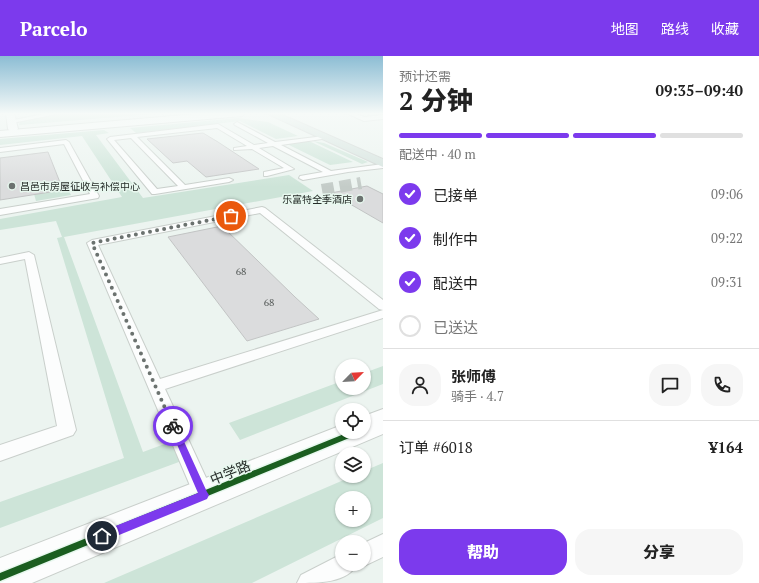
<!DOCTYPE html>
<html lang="zh">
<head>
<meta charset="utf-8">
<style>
  :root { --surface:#fff; --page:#f6f6f6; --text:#222; --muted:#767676; --line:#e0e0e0; --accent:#7c3aed }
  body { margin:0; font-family:"PT Serif","Noto Sans SC",serif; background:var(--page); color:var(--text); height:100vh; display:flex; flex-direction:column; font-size:15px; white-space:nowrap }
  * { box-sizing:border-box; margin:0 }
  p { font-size:13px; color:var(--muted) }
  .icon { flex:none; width:22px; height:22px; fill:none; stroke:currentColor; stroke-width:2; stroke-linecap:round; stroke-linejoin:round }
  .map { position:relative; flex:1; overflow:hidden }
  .side { display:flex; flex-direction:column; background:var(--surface); width:376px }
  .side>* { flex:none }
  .needle { width:26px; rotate:66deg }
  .controls { position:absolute; left:335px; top:303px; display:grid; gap:8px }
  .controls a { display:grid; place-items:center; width:36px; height:36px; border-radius:50%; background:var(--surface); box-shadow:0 1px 3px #0004; font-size:20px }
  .pin { position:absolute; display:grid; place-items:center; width:34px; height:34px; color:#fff; margin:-17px; border:2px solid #fff; border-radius:50%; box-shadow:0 1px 4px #0007 }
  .courier { position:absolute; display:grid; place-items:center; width:40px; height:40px; margin:-20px; border:3px solid #7c3aed; border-radius:50%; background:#fff; color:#222; box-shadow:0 1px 5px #0007 }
  .headline em { font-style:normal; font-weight:800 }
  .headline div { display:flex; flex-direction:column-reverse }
  .headline { display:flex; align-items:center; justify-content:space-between; height:68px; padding:0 16px }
  h1 { font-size:26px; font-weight:800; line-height:30px }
  .bar { display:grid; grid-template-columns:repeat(4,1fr); gap:6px 4px; align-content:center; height:48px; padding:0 16px }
  .bar i { height:5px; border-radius:3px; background:var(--line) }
  .bar .selected { background:var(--accent) }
  .bar p { grid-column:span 4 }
  .line { display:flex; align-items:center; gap:10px; padding:0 16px; border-top:1px solid var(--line) }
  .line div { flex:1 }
  .round { display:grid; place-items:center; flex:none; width:42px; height:42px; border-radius:16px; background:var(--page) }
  ol { padding:0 16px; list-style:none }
  li { display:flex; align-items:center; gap:12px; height:44px }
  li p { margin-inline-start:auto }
  li .icon { padding:4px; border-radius:50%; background:var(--accent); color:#fff; stroke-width:4 }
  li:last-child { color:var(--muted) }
  li i { width:22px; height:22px; border:2px solid var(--line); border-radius:50% }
  .primary-button { display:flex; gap:8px; margin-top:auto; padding:8px 16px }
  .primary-button a { flex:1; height:46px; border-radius:16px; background:var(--accent); color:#fff; font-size:16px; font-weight:800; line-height:46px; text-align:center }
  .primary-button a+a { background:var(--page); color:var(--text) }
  header { display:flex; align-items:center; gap:24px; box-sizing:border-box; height:56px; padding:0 20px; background:var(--accent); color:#fff }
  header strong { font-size:19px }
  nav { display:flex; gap:22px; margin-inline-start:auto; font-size:14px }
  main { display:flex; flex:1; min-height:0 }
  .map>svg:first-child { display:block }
  .green { fill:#cde4d8; fill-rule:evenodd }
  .building { fill:#dbdcdd; stroke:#c2c4c4 }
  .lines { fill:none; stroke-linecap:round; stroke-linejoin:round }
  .minor-tunnel { stroke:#c4ccc8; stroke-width:12; stroke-dasharray:12 6; stroke-linecap:butt }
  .service-casing { stroke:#c9cfcb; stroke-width:2 }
  .minor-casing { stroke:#c9cfcb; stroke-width:2 }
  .tertiary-casing { stroke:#c9cfcb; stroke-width:2 }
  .secondary-casing { stroke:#c9cfcb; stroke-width:2 }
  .primary-casing { stroke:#ccd1cf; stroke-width:2 }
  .service { fill:#fcfdfd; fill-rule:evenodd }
  .minor { fill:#fcfdfd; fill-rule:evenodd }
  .tertiary { fill:#fcfdfd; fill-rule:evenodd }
  .secondary { fill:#fcfdfd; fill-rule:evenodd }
  .primary { fill:#d4e2dd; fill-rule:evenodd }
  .cycleway-casing { stroke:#e8f8ef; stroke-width:3 }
  .cycleway { fill:#1b5e20; fill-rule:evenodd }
  .route { fill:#7c3aed }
  .done { stroke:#6b726f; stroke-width:4; stroke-dasharray:0 7.2 }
  .poi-dot { fill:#6b726f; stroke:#e8f8ef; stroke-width:1.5 }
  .labels { text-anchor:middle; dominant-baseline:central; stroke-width:3; stroke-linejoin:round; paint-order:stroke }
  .far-poi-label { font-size:10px; fill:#262c29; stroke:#e8f8ef; text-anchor:start }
  .number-label { font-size:10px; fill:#535856 }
  .near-street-label { font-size:14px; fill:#262c29; stroke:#e8f8ef }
</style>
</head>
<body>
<header>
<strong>Parcelo</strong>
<nav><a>地图</a><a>路线</a><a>收藏</a></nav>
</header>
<main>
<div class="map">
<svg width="383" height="527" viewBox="0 0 383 527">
  <rect width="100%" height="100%" fill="#ecf4f0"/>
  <path class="green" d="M 68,57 L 165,57 L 19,69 L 20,66 L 24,65 Z
    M 238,62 L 268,66 L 298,80 L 276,83 L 240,65 L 136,77 L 130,72 Z
    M 104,74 L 109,77 L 96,79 L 143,142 L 289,119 L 313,135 L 64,181 L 143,396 L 178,383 L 187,403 L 0,472 L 0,446 L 124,402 L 57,182 L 62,181 L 56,165 L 0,174 L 0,163 L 122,141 L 82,80 L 0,89 L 0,83 Z
    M 309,85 L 353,106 L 330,109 L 287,88 Z
    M 313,85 L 324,87 L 368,106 L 362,108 Z
    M 68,133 L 71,139 L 36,145 L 34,138 Z
    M 383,310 L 383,328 L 240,384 L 229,367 L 342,325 L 342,332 L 364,332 L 364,317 Z
    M 383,407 L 383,462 L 252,527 L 104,527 L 353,420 L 364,420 L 364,415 ZM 342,442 L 364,442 L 364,464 L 342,464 Z"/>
  <path class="building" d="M 203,77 L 218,86 L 259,113 L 206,121 L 187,105 L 173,107 L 147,83 Z
    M 48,96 L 63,134 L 0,144 L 0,102 Z
    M 367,130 L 383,138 L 383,167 L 331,137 Z
    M 222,170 L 295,241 L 319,263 L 247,285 L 168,181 Z"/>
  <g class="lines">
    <path class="minor-tunnel" d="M 322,134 L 361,127"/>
    <defs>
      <path id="service" d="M 48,57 L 62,57 L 12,67 L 9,65 Z
        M 346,57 L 354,57 L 364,61 L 383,59 L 383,63 L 364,65 Z
        M 237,66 L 275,86 L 324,80 L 325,81 L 322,83 L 281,89 L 331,115 L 383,108 L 383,112 L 348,116 L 303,124 L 299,122 L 300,120 L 323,116 L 273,90 L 259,92 L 294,113 L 267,120 L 264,120 L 264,116 L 284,112 L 252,93 L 234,94 L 234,92 L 247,90 L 217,72 L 137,81 L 185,129 L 229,122 L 233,124 L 229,126 L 155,138 L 152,138 L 107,83 L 110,81 L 218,68 L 254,89 L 268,87 L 235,69 L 234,68 ZM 131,82 L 178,130 L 157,133 L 114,84 Z
        M 66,84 L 69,86 L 99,140 L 98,142 L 0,159 L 0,153 L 90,138 L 64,88 L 0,96 L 0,92 Z
        M 262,151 L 265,152 L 383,244 L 383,262 L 165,333 L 214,439 L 211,446 L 204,449 L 197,446 L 87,187 L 92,184 ZM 260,157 L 379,253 L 383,254 L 160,323 L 98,189 Z
        M 29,196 L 34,199 L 76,374 L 73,379 L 0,405 L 0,389 L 57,370 L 25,203 L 0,208 L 0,202 Z
        M 383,478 L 383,501 L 364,510 L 359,508 L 364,508 L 364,487 Z
        M 342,498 L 342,508 L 357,508 C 348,527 318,527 297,527 L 301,519 Z"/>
      <path id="minor" d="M 6,57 L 14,57 L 18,73 L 16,75 L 10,75 L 8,73 Z"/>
      <path id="tertiary" d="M 383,353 L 383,378 L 32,527 L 0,527 L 0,502 L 342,369 L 342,376 L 364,376 L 364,360 Z"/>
      <path id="secondary" d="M 207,57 L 246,57 L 242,60 L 0,81 L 0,75 Z"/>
      <path id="primary" d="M 266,57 L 278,57 L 383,103 L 383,111 Z"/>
    </defs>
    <use href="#service" class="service-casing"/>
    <use href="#minor" class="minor-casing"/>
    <use href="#tertiary" class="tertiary-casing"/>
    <use href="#secondary" class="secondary-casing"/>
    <use href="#primary" class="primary-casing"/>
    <use href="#service" class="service"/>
    <use href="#minor" class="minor"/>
    <use href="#tertiary" class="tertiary"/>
    <use href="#secondary" class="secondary"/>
    <use href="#primary" class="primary"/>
    <defs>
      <path id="cycleway" d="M 349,376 L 360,376 L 359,378 L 0,525 L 0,517 Z"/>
    </defs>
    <use href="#cycleway" class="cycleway-casing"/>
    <use href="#cycleway" class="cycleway"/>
  </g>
  <linearGradient id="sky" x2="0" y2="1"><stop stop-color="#8cbdd4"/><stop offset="0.44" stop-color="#f6faf8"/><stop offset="1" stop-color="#f6faf8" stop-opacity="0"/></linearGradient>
  <rect width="383" height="131" fill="url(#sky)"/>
  <path class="route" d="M 173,367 L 176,368 L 207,436 L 209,439 L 207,443 L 102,486 L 98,484 L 97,480 L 98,477 L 198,437 L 169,370 Z"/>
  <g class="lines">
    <path class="done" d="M 173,370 L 92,187 L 231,160"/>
  </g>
  <g class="poi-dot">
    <circle cx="12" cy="130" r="4"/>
    <circle cx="360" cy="143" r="4"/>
  </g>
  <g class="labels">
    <g class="far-poi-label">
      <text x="20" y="130">昌邑市房屋征收与补偿中心</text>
      <text x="352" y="143" text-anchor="end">乐富特全季酒店</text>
    </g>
    <g class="number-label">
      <text x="241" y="215">68</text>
      <text x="269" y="246">68</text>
    </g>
    <g class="near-street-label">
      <text transform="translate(230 416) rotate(-22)">中学路</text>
    </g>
  </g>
</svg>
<div class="controls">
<a><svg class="needle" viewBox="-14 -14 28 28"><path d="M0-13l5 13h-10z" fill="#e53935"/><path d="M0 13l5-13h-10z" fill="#767676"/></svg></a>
<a><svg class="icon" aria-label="locate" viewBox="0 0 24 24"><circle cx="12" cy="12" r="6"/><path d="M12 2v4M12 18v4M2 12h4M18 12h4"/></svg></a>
<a><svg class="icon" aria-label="layers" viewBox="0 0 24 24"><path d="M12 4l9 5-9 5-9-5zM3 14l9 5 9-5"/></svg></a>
<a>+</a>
<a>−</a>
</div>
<div class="pin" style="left:231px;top:160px;background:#ea580c"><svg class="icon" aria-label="bag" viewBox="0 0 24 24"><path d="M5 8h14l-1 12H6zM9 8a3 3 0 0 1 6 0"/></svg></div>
<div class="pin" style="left:102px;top:480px;background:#1f2937"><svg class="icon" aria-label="home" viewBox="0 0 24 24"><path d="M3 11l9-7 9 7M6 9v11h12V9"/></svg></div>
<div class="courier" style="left:173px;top:370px"><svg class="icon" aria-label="bike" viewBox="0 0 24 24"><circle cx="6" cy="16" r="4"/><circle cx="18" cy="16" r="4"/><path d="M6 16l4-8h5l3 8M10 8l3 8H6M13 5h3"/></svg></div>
</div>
<section class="side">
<div class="headline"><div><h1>2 分钟</h1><p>预计还需</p></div><em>09:35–09:40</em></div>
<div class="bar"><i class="selected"></i><i class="selected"></i><i class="selected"></i><i></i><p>配送中 · 40 m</p></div>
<ol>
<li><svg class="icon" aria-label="check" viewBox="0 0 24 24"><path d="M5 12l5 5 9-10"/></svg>已接单<p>09:06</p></li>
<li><svg class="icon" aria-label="check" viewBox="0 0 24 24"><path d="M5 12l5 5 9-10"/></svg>制作中<p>09:22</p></li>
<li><svg class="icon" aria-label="check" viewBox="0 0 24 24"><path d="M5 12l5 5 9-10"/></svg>配送中<p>09:31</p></li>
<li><i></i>已送达</li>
</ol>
<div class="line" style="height:72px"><a class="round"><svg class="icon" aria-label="person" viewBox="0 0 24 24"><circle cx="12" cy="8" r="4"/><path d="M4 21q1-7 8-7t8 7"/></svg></a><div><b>张师傅</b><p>骑手 · 4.7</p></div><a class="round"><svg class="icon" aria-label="chat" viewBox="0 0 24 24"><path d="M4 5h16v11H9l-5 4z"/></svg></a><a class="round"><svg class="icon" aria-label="phone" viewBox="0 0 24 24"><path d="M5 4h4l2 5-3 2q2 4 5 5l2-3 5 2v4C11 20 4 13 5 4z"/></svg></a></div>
<div class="line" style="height:52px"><div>订单 #6018</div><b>¥164</b></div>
<div class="primary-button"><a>帮助</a><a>分享</a></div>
</section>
</main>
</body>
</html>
